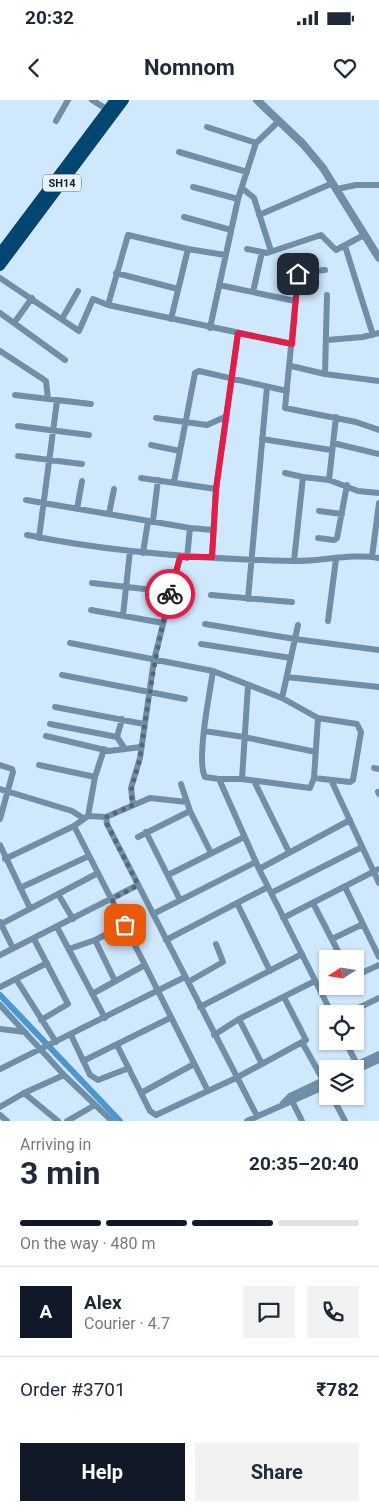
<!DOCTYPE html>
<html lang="en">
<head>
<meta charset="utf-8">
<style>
  :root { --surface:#fff; --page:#f2f2f3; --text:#1f2937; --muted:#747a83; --line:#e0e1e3; --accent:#111827 }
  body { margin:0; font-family:Roboto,sans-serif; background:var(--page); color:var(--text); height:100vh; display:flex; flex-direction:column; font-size:19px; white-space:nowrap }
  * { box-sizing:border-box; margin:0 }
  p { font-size:16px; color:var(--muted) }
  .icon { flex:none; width:28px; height:28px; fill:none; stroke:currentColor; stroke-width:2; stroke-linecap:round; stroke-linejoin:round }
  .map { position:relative; height:1021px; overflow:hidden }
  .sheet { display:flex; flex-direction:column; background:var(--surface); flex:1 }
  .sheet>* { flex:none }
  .needle { width:32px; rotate:258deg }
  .fabs { position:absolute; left:319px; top:850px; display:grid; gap:10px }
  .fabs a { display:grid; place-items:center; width:45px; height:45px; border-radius:0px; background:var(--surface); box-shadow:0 1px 4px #0004; font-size:25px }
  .pin { position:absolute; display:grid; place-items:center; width:42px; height:42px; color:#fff; margin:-21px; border-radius:10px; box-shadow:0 2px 8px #0006 }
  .courier { position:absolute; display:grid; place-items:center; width:50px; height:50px; margin:-25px; border:4px solid #e11d48; border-radius:50%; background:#fff; color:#222; box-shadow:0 1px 6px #0007 }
  .overview em { font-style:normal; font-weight:700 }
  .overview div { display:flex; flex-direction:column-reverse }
  .overview { display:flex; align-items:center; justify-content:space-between; height:85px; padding:0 20px }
  h1 { font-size:32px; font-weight:700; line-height:38px }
  .bar { display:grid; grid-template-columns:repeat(4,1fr); gap:8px 5px; align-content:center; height:60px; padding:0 20px }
  .bar i { height:6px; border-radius:4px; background:var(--line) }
  .bar .active { background:var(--accent) }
  .bar p { grid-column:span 4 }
  .line { display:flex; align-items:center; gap:12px; padding:0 20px; border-top:1px solid var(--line) }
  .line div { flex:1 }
  .round { display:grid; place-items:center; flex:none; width:52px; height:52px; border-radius:0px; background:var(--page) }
  .cta { display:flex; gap:10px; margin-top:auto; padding:10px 20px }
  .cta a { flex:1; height:58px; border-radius:0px; background:var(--accent); color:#fff; font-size:20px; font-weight:700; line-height:58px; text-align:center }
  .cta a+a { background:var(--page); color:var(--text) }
  .status { display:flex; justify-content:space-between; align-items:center; height:35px; padding:0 25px; background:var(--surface); direction:ltr }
  .status svg { height:14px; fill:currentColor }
  header { display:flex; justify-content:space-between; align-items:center; height:65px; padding:0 20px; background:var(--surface); font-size:22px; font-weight:700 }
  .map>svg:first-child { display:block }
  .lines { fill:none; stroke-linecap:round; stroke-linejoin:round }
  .canal { stroke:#4d96cf; stroke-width:6 }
  .minor { stroke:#708ea7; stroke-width:6 }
  .tertiary { stroke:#708ea7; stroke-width:8 }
  .primary { stroke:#004671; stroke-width:10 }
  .done { stroke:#586672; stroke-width:5; stroke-dasharray:0 9 }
  .route { stroke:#e11d48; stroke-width:6 }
  .labels { text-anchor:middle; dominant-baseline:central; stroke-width:4; stroke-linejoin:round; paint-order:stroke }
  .shield { fill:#e9f3fb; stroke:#565f67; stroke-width:1 }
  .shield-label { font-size:11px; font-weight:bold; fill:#172027 }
</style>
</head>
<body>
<div class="status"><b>20:32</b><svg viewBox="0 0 49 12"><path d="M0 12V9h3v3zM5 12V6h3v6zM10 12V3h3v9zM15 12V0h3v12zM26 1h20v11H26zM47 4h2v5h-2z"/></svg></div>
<header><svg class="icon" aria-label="back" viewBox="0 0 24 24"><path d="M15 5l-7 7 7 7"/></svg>Nomnom<svg class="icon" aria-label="heart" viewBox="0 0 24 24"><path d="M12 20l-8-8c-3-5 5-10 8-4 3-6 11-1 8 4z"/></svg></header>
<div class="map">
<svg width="379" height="1021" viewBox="0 0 379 1021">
  <rect width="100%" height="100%" fill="#d0e8fc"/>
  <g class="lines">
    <path class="canal" d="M 0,895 L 120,1021"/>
    <path class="minor" d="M 92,0 L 108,10
      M 56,21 L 68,0
      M 207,27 L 256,43
      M 179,52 L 247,72
      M 193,87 L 238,99
      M 242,88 L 254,98 L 271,151
      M 337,89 L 356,85 L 379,85
      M 259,115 L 333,83
      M 184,117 L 231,130
      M 345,146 L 373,235
      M 247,149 L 267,153 L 321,135 L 336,150 L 364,135
      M 325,170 L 303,172 L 298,175 L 285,308 L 356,322 L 379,330
      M 116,173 L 178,189
      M 0,178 L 79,231 L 93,199 L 108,205 L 292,244
      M 219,185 L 295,201
      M 253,192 L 262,152
      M 32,198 L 14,223 L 65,260
      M 108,205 L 128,135 L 188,149
      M 0,213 L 14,223
      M 62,219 L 78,191
      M 171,219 L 188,149 L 225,155
      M 210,228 L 238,99 L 256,43 L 278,22
      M 327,240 L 363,237 L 379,233
      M 0,251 L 46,281 L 48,299
      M 291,266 L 325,274 L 379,281
      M 325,274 L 327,195
      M 15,295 L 91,304
      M 156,318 L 207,325 L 225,317
      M 18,326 L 89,335
      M 262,339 L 331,350
      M 333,343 L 379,354
      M 151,345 L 180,351
      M 18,356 L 82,364
      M 285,373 L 303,377
      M 141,378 L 216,389
      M 329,380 L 358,391 L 379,393
      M 174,382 L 195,273 L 199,271 L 287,291
      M 26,400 L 190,428 L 187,458
      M 77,409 L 82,381
      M 319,411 L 342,414
      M 109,414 L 114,389
      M 153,421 L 158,380
      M 190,428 L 213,430
      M 27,435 C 115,453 203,459 292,461 C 320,462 351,453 379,458
      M 39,438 L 57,301
      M 318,438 L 334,440 L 337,438 L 347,385
      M 143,453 L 148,421
      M 212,457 L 216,389 L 238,233
      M 372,457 L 379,403
      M 294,461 L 303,377 L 329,380 L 336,317
      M 92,483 L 153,490
      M 211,495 L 292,502
      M 248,499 L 267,287
      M 91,510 L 163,523
      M 123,515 L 130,451
      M 328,521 L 336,459
      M 205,524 L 295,539 L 379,550
      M 70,543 L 213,571
      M 201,544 L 291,558
      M 62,575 L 185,599
      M 287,577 L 379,587
      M 248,586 L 242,679 L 310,688 L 314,678
      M 282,598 L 298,525
      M 55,607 L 144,624
      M 318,618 L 282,598 L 213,571 C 210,592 196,660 205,677 L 219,679 L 259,769 L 332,914
      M 318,618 L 357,624 L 361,632 L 353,680 L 350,682 L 314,678 Z
      M 50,624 L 117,637 L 125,649
      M 204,631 L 244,637 L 316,652
      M 46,636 L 109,651 L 141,647
      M 117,637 L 122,619
      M 0,665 L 12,669 L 13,672 L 0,719
      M 39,665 L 95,677
      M 374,668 L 379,669
      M 219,679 L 242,679
      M 254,681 L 289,752
      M 332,682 L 379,783
      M 181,684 L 190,711 L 211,753
      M 0,689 L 72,711 L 83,718
      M 378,692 L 379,694
      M 187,702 L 150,698 L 106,717 L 107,724 L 257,1016
      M 133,705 L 131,688 L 140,658 L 154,560 L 180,457
      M 88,716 L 95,677 L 104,649
      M 74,726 L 88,716 L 106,717
      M 146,732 L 180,800
      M 138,737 L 190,711
      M 0,745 L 30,808
      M 5,759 L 74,726 L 145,865 L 92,894
      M 259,769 L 350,720
      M 168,775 L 244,737
      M 345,787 L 379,857
      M 20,788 L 89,756
      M 271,793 L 362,747
      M 58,794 L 73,819
      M 237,803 L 270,871
      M 313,803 L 342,859
      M 153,814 L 256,762
      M 283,818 L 379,769
      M 0,822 L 13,848
      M 1,824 L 98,773
      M 57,827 L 105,918
      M 34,839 L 68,904 L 41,920
      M 332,839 L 363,824
      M 166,840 L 268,787
      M 69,849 L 95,840
      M 0,855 L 138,785
      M 145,865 L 208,991
      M 355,876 L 379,865
      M 16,879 L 56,942
      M 115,881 L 95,840 L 125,825
      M 188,882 L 223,862 L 216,844
      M 0,887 L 47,863
      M 321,893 L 335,886
      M 0,905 L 64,975 L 112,1021
      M 200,907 L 302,854
      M 346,914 L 379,898
      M 0,929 L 25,932
      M 71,935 L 90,975 L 98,980 L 129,968
      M 214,935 L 239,919
      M 345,941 L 357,964
      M 302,942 L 323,980
      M 117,945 L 150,1011 L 156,1015 L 236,978 L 306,940 L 284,897
      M 83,961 L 170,918
      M 262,964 L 239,919 L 315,881
      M 0,969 L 185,877
      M 347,969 L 379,954
      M 355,971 L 379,960
      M 24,993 L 58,1021
      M 141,993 L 194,964
      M 332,996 L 345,1021
      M 292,1001 L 302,1021
      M 283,1003 L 290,996 L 328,978
      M 0,1007 L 24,993 L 64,975
      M 0,1015 L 7,1021
      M 67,1021 L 95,1005
      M 247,1021 L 328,985"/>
    <path class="tertiary" d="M 257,0 L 303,44 L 323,68 L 379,158"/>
    <path class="primary" d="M 0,153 L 115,0
      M 0,166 L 124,0"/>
  </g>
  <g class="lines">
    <path class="done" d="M 125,825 L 112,799 L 138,785 L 107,724 L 106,717 L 133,705 C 128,684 137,677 140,657 C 148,602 156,548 170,494"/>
    <path class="route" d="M 170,494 L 180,457 L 212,457 L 216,389 L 238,233 L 292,244 L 298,174"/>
  </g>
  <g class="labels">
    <rect class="shield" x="43" y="74.5" width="38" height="17" rx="4"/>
    <g class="shield-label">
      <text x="62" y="83">SH14</text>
    </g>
  </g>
</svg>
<div class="fabs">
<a><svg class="needle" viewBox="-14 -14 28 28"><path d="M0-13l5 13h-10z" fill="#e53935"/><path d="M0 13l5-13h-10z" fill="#747a83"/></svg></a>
<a><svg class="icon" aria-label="locate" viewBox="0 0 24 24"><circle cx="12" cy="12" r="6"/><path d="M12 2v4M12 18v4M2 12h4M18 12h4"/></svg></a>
<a><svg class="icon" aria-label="layers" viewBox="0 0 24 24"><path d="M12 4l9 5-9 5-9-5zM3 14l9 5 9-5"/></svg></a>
</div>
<div class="pin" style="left:125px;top:825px;background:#ea580c"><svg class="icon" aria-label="bag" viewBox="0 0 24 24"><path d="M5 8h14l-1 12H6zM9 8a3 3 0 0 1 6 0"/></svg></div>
<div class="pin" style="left:298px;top:174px;background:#1f2937"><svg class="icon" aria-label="home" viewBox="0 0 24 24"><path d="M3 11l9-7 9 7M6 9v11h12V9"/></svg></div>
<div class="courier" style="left:170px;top:494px"><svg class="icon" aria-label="bike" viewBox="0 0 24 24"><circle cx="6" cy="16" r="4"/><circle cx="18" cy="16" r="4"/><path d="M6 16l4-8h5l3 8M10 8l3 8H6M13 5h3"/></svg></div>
</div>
<section class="sheet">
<div class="overview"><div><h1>3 min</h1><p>Arriving in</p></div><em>20:35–20:40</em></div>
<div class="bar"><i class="active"></i><i class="active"></i><i class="active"></i><i></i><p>On the way · 480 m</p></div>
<div class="line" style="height:90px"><b class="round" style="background:var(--accent);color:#fff">A</b><div><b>Alex</b><p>Courier · 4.7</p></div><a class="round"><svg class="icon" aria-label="chat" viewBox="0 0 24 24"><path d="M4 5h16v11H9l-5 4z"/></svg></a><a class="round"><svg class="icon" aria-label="phone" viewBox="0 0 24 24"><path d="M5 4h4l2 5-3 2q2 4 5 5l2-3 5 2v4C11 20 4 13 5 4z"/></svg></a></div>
<div class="line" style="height:65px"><div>Order #3701</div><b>₹782</b></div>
<div class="cta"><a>Help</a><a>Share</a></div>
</section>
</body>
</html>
